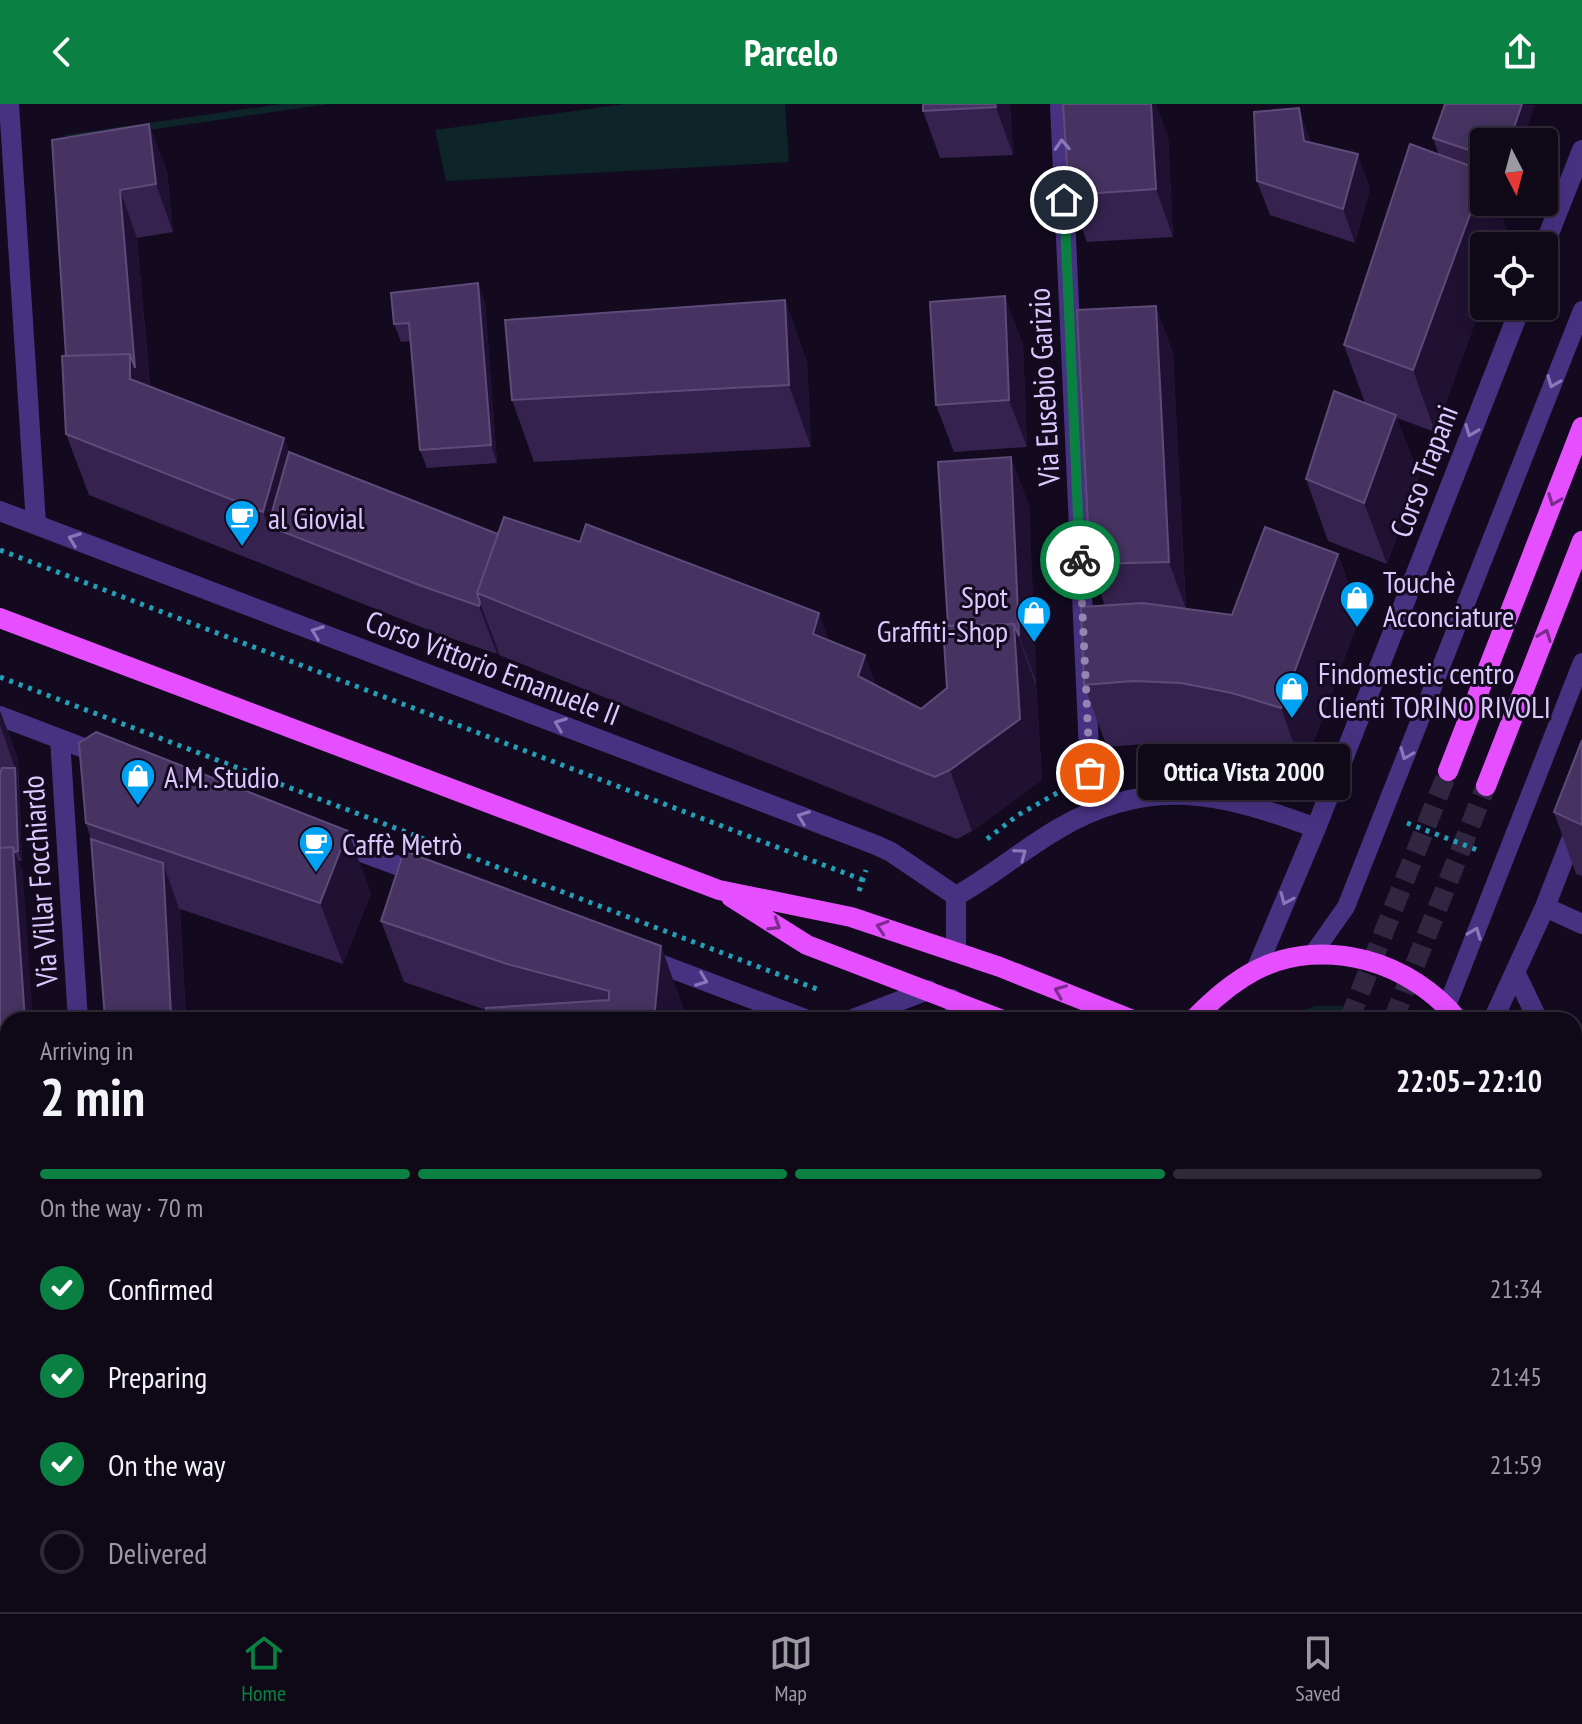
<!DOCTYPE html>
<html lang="en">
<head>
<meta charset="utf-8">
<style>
  :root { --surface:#0e0817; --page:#171120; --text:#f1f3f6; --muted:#9b9aa1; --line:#2e2936; --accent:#0b8043 }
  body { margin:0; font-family:"PT Sans Narrow",sans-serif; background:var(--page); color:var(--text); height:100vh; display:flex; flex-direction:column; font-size:30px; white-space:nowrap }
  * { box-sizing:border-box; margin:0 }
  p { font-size:26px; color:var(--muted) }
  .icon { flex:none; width:44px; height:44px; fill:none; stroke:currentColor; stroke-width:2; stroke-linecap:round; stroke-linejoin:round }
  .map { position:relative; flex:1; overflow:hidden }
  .details { position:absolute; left:0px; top:908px; width:1582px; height:600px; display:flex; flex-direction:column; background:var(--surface); border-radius:24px 24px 0 0; box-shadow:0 4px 20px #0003,0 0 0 2px var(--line) }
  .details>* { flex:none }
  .needle { width:52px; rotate:174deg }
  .controls { position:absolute; left:1470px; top:24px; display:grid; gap:16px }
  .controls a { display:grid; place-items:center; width:88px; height:88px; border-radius:8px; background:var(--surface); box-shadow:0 4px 20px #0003,0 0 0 2px var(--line); font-size:40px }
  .pin { position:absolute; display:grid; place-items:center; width:68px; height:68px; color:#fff; margin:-34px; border:4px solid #fff; border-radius:50%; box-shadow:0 2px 8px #0007 }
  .courier { position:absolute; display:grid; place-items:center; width:80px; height:80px; margin:-40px; border:6px solid #0b8043; border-radius:50%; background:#fff; color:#222; box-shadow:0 2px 10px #0007 }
  .bubble { position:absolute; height:56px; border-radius:8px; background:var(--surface); box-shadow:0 4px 20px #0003,0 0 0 2px var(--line); font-size:26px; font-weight:700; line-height:56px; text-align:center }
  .overview em { font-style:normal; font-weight:700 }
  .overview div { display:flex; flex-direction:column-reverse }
  .overview { display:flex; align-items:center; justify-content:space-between; height:136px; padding:0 40px }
  h1 { font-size:52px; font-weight:700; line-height:60px }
  .bar { display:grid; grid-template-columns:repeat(4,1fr); gap:12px 8px; align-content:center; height:96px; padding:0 40px }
  .bar i { height:10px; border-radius:6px; background:var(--line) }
  .bar .on { background:var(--accent) }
  .bar p { grid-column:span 4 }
  ol { padding:0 40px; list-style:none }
  li { display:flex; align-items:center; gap:24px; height:88px }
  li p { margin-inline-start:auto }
  li .icon { padding:8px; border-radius:50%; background:var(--accent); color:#fff; stroke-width:4 }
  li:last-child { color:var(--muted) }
  li i { width:44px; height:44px; border:4px solid var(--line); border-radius:50% }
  header { display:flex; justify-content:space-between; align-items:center; height:104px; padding:0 40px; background:var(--accent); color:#fff; font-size:36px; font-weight:700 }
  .menu { display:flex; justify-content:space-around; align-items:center; height:112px; border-top:2px solid var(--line); background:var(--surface); font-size:22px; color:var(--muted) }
  .menu a { display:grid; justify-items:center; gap:4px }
  .menu .on { color:var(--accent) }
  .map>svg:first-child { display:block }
  .green { fill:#0d2429 }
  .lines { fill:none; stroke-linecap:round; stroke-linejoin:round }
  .primary-tunnel { stroke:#312641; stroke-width:20; stroke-dasharray:20 10; stroke-linecap:butt }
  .path { stroke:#249fb8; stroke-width:5; stroke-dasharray:4 6; stroke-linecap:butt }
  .lane { stroke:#473282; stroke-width:18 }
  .street { stroke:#473282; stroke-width:20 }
  .primary { stroke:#e64fff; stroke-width:20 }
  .wall { fill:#35224e }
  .shaded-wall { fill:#201133 }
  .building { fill:#463361; stroke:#5e4b7a; stroke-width:2 }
  .oneway { stroke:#8a76ba }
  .oneway2 { stroke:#7c2c8f }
  .done { stroke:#9586b1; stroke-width:8; stroke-dasharray:0 14.4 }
  .route { stroke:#0b8043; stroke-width:10 }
  .labels { text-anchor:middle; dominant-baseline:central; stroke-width:6; stroke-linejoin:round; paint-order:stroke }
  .street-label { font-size:30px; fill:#dbc8ff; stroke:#130a1f }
  .poi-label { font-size:30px; fill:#dbc8ff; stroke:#130a1f; text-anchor:start }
</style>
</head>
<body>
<header><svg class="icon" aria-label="back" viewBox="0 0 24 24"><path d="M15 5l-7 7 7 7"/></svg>Parcelo<svg class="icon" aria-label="share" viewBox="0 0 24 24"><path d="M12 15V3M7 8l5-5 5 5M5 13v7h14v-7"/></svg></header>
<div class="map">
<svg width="1582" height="1508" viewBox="0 0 1582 1508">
  <rect width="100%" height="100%" fill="#130a1f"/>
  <path class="green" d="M 281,0 L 328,0 L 66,38 L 65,31 Z
    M 625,0 L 785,0 L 789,58 L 446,77 L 435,26 Z
    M 1315,902 L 1355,902 L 1393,916 L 1276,916 Z"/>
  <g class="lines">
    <path class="primary-tunnel" d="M 1349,916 L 1448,667
      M 1393,916 L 1486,682"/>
    <path class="path" d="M 0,446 L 863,776
      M 0,573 L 822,887
      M 1192,660 L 1243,665 L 1304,681
      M 1407,719 L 1480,747
      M 987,735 L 1018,711 L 1066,684
      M 859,787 L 866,766
      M 1574,1357 L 1582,1352"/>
    <path class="lane" d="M 1312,851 L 1346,803 L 1582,206
      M 1447,902 L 1582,558
      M 1073,1508 L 1077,1500
      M 1207,1508 L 1210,1500"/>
    <path class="street" d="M 9,0 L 36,420
      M 1060,0 L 1090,669 L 1094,706
      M 1544,142 L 1582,46
      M 0,407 L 876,741 L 891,748 L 956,792
      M 0,612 L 105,652
      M 60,635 L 78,916
      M 329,736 L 423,771
      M 956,792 C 992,772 1022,746 1058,725 C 1150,671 1222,689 1316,724
      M 956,792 L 956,848
      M 1545,803 L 1582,820
      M 644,854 L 808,916
      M 1256,866 L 1316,724 L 1521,202
      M 1515,868 L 1538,916
      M 952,895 L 959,916
      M 850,916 L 928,886
      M 1493,916 L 1545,803 L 1582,708
      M 0,1139 L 8,1138
      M 1574,1309 L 1582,1305
      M 1574,1498 L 1575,1508
      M 80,1508 L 80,1500
      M 1015,1508 L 1018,1500
      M 1257,1508 L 1260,1500"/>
    <path class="primary" d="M 0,514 L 719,786 L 851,813 L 1000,863 L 1133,916
      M 1448,667 L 1582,323
      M 1486,682 L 1582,437
      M 731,793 L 807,841 L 1003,916
      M 1193,916 C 1211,897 1233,878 1256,866 C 1325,831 1412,858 1458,916
      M 1574,950 L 1582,949
      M 1574,1000 L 1582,999
      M 0,1200 L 8,1198
      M 0,1264 L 8,1263
      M 1112,1508 L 1116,1500
      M 1158,1508 L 1161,1500"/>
  </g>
  <path class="wall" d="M 1010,0 L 1013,51 L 940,54 L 923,7 Z
    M 1535,1 L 1484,38 L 1484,67 L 1508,129 L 1435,328 L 1397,314 L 1419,372 L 1387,460 L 1328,437 L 1306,375 L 1365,299 L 1344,241 L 1439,51 L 1433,34 Z
    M 149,20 L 167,68 L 173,128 L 137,134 L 150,282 L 284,334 L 289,348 L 498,430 L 828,536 L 876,581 L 921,605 L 947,584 L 948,522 L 1029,401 L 1036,580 L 1042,676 L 972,727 L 957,735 L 499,551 L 498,546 L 497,550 L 436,529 L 89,391 L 66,330 L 66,252 L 52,36 Z
    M 1168,32 L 1173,133 L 1087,138 L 1069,91 Z
    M 1257,77 L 1370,84 L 1355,139 L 1270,111 Z
    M 785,196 L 807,258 L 811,343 L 534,358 L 512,296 Z
    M 485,197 L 497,359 L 427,364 L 420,346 L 411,237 L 401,238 L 394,220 Z
    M 1023,240 L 1027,343 L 954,348 L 936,301 Z
    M 1173,249 L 1186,505 L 1232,511 L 1338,450 L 1360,512 L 1303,666 L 1255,651 L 1203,641 L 1156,639 L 1107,643 L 1084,581 L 1105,502 L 1090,460 Z
    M 0,607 L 18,655 L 22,757 L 18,757 L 23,769 L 8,916 L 8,1111 L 0,1113 Z
    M 1582,636 L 1582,772 L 1576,770 L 1554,708 Z
    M 86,719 L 371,789 L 343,860 L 180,805 L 186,916 L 105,916 L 91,735 Z
    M 381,817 L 661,842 L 683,904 L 682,916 L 487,916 L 486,906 L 404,878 Z
    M 8,1289 L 8,1438 L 0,1438 L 0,1291 Z
    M 1444,1500 L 1535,1500 L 1536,1508 L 1445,1508 Z"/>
  <path class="shaded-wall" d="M 995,0 L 1010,0 L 1013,51 L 996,3 Z
    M 1151,0 L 1156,0 L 1168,32 L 1173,133 L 1156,85 Z
    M 1522,0 L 1535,1 L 1522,38 L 1509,38 Z
    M 1299,4 L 1311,38 L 1316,72 L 1304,37 Z
    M 149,20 L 167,68 L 173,128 L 156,80 Z
    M 1358,50 L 1370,84 L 1355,139 L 1343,105 Z
    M 1484,72 L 1484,98 L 1497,98 L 1508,129 L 1504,142 L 1484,142 L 1484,195 L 1435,328 L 1413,266 Z
    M 120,86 L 137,134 L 152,311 L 135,264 Z
    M 478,179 L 485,197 L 497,359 L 491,341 Z
    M 1005,192 L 1023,240 L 1027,343 L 1009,296 Z
    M 785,196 L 807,258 L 811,343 L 789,281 Z
    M 1156,202 L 1173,249 L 1186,505 L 1169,458 Z
    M 130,250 L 152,311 L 130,275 Z
    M 1396,311 L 1419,372 L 1387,460 L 1364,399 Z
    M 284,334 L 307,396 L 268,422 L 263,408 Z
    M 1011,353 L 1029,401 L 1037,580 L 1019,532 Z
    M 1338,450 L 1360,512 L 1303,666 L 1281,604 Z
    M 480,499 L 498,546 L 497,550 L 479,502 Z
    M 819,509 L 841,571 L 813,530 Z
    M 1014,520 L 1036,582 L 1042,676 L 972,727 L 950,666 Z
    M 865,551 L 887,612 L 858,572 Z
    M 0,607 L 18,655 L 18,672 L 0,621 Z
    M 15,664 L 18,674 L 22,757 L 18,747 Z
    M 348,727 L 371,789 L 343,860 L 320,799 Z
    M 13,743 L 23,769 L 33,916 L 25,916 Z
    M 163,759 L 180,807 L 186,916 L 173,916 L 171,910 Z
    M 661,842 L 683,904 L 682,916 L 654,916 Z
    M 8,1072 L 8,1110 L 0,1088 L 0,1082 Z
    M 202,1500 L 206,1500 L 205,1508 L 202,1508 Z
    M 370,1500 L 396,1500 L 393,1508 L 367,1508 Z
    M 720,1500 L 726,1500 L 723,1508 L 716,1508 Z
    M 966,1500 L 973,1500 L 970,1508 L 963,1508 Z
    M 1362,1500 L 1378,1500 L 1377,1508 L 1363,1508 Z
    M 1520,1500 L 1535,1500 L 1536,1508 L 1522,1508 Z"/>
  <path class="building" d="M 923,0 L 995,0 L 996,3 L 923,7 Z
    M 1063,0 L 1151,0 L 1156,85 L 1069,91 Z
    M 1445,0 L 1522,0 L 1509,38 L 1484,38 L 1484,51 L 1433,34 Z
    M 1299,4 L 1304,37 L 1358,50 L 1343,105 L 1257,77 L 1254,8 Z
    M 149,20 L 156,80 L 120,86 L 135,264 L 130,250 L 66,252 L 52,36 Z
    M 1410,40 L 1484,67 L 1484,72 L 1413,266 L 1344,241 Z
    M 478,179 L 491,341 L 420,346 L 409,219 L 394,220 L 391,189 Z
    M 1005,192 L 1009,296 L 936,301 L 930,198 Z
    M 785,196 L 789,281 L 512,296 L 505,216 Z
    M 1156,202 L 1169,458 L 1090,460 L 1077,206 Z
    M 130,250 L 130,275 L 284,334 L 263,408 L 66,330 L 62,252 Z
    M 1334,287 L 1396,311 L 1364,399 L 1306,375 Z
    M 289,348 L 498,430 L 477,489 L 480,499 L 479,502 L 419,481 L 268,422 Z
    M 1011,353 L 1019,532 L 1014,520 L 948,522 L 938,358 Z
    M 504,413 L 580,438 L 586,420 L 819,509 L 813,530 L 865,551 L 858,572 L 921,605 L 947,584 L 943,522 L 1014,520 L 1020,615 L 950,666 L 935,673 L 477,489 Z
    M 1265,423 L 1338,450 L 1281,604 L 1232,589 L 1181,579 L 1134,577 L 1084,581 L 1081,503 L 1143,499 L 1232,511 Z
    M 96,628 L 348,727 L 320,799 L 86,719 L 79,639 Z
    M 1582,636 L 1582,721 L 1554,708 Z
    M 2,664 L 15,664 L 18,747 L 15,748 L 13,743 L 0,744 L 0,671 Z
    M 91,735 L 163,759 L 171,910 L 105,915 Z
    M 13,743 L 25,916 L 8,916 L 8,1072 L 0,1082 L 0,744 Z
    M 404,747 L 661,842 L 654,916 L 487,916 L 486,904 L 609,896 L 609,887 L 507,860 L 381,817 Z
    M 8,1289 L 8,1376 L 0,1376 L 0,1291 Z
    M 117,1500 L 202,1500 L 202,1508 L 117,1508 Z
    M 280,1500 L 370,1500 L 367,1508 L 277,1508 Z
    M 459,1500 L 720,1500 L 716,1508 L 456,1508 Z
    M 877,1500 L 966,1500 L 963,1508 L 874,1508 Z
    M 1283,1500 L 1362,1500 L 1363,1508 L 1284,1508 Z
    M 1444,1500 L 1520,1500 L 1520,1503 L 1481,1508 L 1445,1508 Z"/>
  <defs><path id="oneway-chevron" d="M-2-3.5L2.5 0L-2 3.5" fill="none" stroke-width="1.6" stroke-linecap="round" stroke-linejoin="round" transform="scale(2)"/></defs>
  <g class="oneway">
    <use href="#oneway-chevron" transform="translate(1062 41) rotate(-93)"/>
    <use href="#oneway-chevron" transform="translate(1553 278) rotate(112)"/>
    <use href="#oneway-chevron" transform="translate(1471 327) rotate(111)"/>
    <use href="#oneway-chevron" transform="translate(74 435) rotate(-159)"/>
    <use href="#oneway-chevron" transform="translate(317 528) rotate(-159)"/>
    <use href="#oneway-chevron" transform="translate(560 620) rotate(-159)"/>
    <use href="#oneway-chevron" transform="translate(1406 650) rotate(112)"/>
    <use href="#oneway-chevron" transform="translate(803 713) rotate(-159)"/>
    <use href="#oneway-chevron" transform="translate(1021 750) rotate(-36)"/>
    <use href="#oneway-chevron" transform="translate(1286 795) rotate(113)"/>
    <use href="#oneway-chevron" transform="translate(1475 829) rotate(-69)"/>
    <use href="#oneway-chevron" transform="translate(702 876) rotate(21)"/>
  </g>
  <g class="oneway2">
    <use href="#oneway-chevron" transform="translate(1554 396) rotate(111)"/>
    <use href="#oneway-chevron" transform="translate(1545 531) rotate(-69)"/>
    <use href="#oneway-chevron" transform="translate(775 821) rotate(32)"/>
    <use href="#oneway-chevron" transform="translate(882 823) rotate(-162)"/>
    <use href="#oneway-chevron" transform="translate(1060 887) rotate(-158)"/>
  </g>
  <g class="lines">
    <path class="done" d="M 1080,456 L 1090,669"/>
    <path class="route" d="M 1064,96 L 1080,456"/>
  </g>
  <defs>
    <symbol id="cafe-pin" viewBox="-11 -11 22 30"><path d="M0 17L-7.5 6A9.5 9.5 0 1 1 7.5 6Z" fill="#00a3f3" stroke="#130a1f"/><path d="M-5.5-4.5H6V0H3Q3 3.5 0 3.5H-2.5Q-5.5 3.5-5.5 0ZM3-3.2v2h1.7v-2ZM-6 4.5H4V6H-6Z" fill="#fff"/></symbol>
    <symbol id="shop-pin" viewBox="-11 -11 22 30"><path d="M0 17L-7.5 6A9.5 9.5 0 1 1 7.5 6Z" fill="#00a3f3" stroke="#130a1f"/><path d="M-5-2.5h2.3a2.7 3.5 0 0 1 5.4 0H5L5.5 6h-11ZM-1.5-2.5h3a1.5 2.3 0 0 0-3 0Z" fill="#fff"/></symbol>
  </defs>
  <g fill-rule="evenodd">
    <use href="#cafe-pin" x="222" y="393" width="40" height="54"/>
    <use href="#shop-pin" x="1337" y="474" width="40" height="54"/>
    <use href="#shop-pin" x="1014" y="489" width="40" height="54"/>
    <use href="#shop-pin" x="1272" y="565" width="40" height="54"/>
    <use href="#shop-pin" x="118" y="652" width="40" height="54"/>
    <use href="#cafe-pin" x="296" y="719" width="40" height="54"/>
  </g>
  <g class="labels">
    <g class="street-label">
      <text transform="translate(1043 283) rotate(-93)">Via Eusebio Garizio</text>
      <text transform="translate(1423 367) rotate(-69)">Corso Trapani</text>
      <text transform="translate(493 563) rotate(21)">Corso Vittorio Emanuele II</text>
      <text transform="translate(39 777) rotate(-94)">Via Villar Focchiardo</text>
    </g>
    <g class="poi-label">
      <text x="268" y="413">al Giovial</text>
      <text x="1383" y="477">Touchè<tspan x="1383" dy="34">Acconciature</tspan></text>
      <text x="1008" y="492" text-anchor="end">Spot<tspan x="1008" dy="34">Graffiti-Shop</tspan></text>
      <text x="1318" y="568">Findomestic centro<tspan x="1318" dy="34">Clienti TORINO RIVOLI</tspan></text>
      <text x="164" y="672">A.M. Studio</text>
      <text x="342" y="739">Caffè Metrò</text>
    </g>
  </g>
</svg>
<div class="controls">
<a><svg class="needle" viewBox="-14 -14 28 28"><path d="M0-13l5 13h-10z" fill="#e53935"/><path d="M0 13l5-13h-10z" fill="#9b9aa1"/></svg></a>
<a><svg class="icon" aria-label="locate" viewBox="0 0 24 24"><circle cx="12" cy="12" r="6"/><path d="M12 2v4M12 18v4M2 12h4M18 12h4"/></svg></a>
</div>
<div class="pin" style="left:1090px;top:669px;background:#ea580c"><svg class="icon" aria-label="bag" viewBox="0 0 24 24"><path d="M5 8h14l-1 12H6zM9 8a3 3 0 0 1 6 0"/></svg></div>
<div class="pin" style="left:1064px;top:96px;background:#1f2937"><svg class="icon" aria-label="home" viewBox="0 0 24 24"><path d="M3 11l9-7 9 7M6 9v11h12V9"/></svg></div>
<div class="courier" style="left:1080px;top:456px"><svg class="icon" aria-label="bike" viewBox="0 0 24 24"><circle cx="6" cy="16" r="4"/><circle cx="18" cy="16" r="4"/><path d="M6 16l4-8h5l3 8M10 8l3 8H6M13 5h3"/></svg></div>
<div class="bubble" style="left:1138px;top:640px;width:212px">Ottica Vista 2000</div>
<section class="details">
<div class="overview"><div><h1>2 min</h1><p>Arriving in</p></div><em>22:05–22:10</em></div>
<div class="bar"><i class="on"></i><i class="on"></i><i class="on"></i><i></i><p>On the way · 70 m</p></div>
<ol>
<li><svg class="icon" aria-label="check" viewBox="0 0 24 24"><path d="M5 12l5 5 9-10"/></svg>Confirmed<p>21:34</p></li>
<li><svg class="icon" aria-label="check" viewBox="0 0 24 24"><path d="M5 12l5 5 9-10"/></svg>Preparing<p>21:45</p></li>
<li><svg class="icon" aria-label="check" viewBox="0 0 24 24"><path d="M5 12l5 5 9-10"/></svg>On the way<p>21:59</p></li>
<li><i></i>Delivered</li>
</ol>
</section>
</div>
<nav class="menu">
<a class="on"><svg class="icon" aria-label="home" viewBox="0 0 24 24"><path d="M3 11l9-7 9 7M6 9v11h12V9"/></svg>Home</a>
<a><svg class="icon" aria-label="map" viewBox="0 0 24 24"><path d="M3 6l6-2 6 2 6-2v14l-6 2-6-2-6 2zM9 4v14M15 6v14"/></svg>Map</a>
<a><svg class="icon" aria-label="saved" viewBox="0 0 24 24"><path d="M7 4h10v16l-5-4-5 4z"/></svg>Saved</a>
</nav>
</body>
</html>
